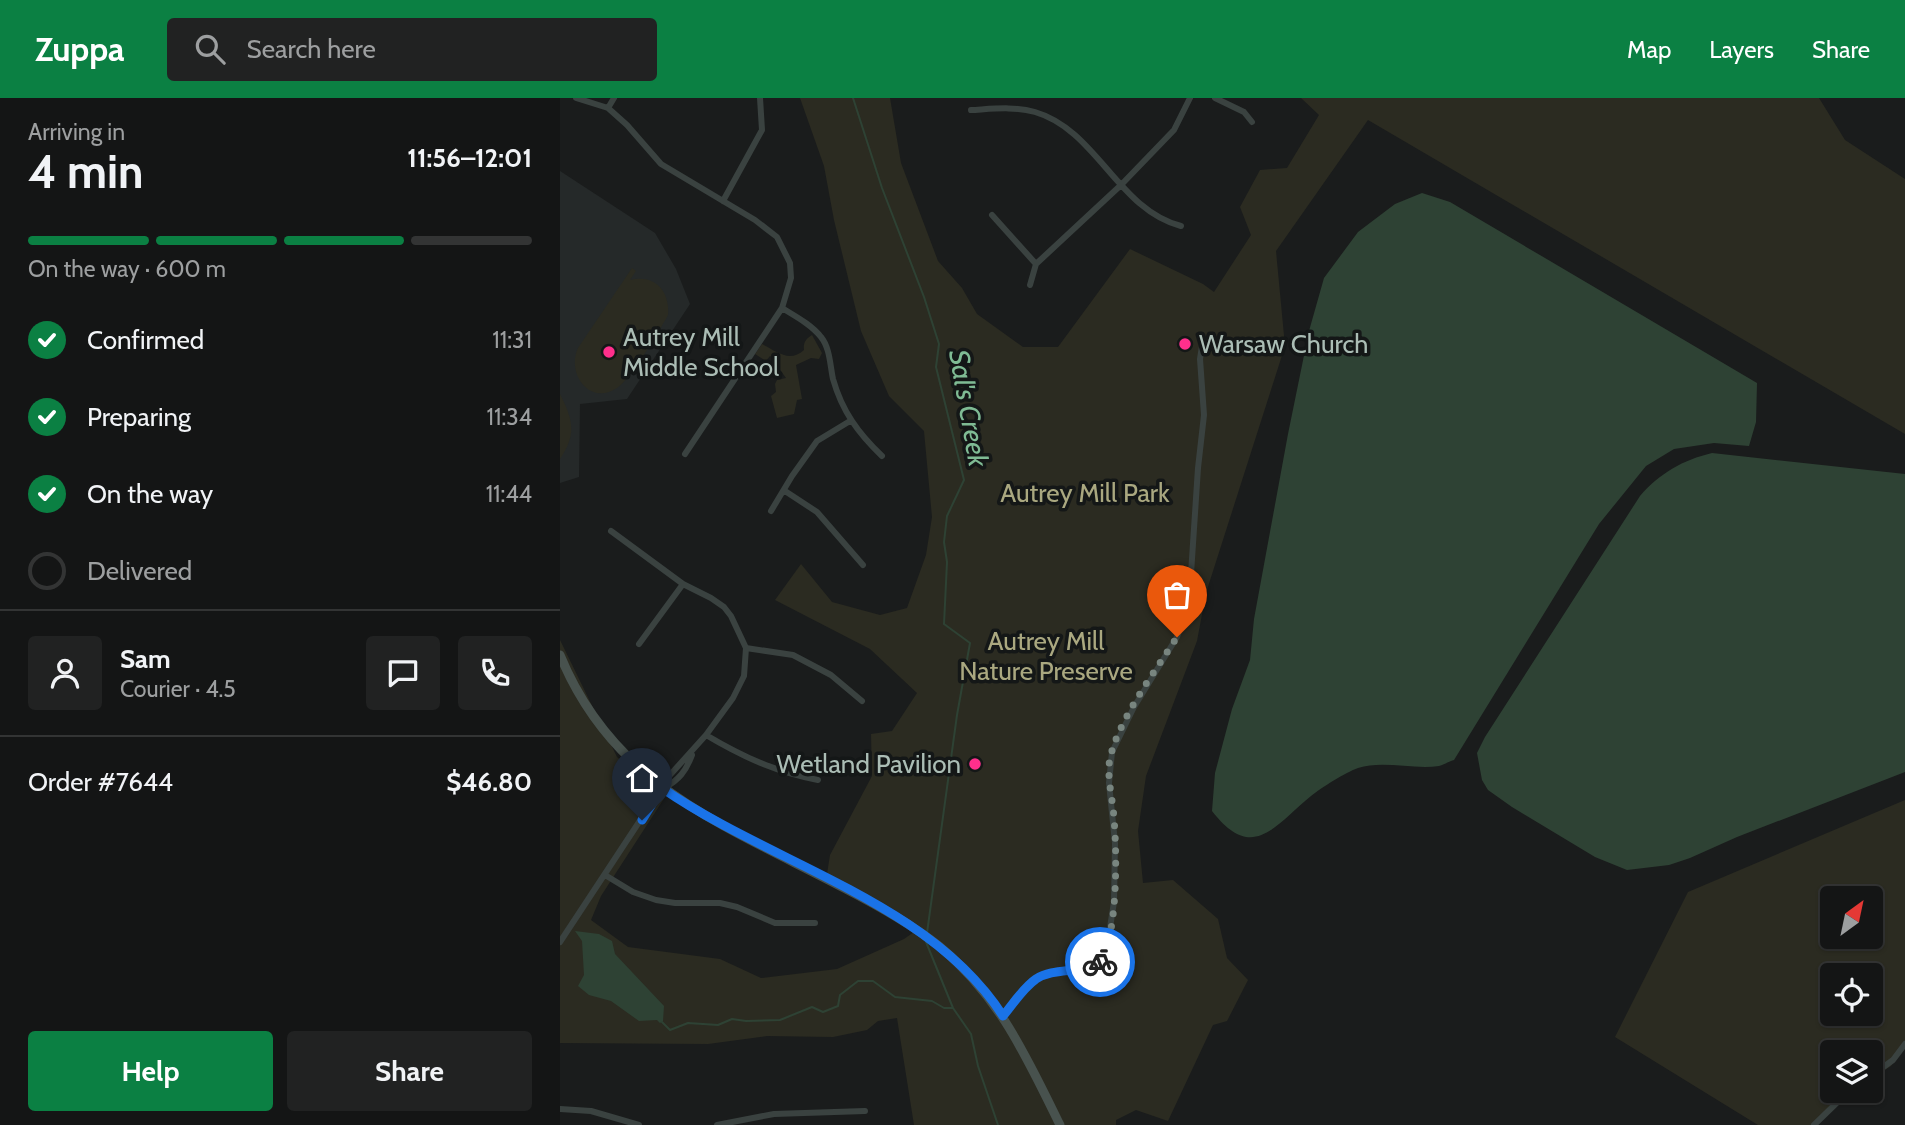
<!DOCTYPE html>
<html lang="en">
<head>
<meta charset="utf-8">
<style>
  :root { --surface:#141515; --page:#212222; --text:#f1f3f6; --muted:#9d9fa0; --line:#333434; --accent:#0b8043 }
  body { margin:0; font-family:Cabin,sans-serif; background:var(--page); color:var(--text); height:100vh; display:flex; flex-direction:column; font-size:26px; white-space:nowrap }
  * { box-sizing:border-box; margin:0 }
  p { font-size:23px; color:var(--muted) }
  .icon { flex:none; width:38px; height:38px; fill:none; stroke:currentColor; stroke-width:2; stroke-linecap:round; stroke-linejoin:round }
  .map { position:relative; flex:1; overflow:hidden }
  .details { display:flex; flex-direction:column; background:var(--surface); width:560px }
  .details>* { flex:none }
  .needle { width:46px; rotate:33deg }
  .fabs { position:absolute; left:1260px; top:788px; display:grid; gap:14px }
  .fabs a { display:grid; place-items:center; width:63px; height:63px; border-radius:7px; background:var(--surface); box-shadow:0 2px 5px #0004,0 0 0 2px var(--line); font-size:35px }
  .pin { position:absolute; display:grid; place-items:center; width:60px; height:60px; color:#fff; margin:-72px -30px; border-radius:50% 50% 50% 0; rotate:-45deg; box-shadow:0 0 7px #0007 }
  .pin .icon { rotate:45deg }
  .courier { position:absolute; display:grid; place-items:center; width:70px; height:70px; margin:-35px; border:5px solid #1a73e8; border-radius:50%; background:#fff; color:#222; box-shadow:0 2px 9px #0007 }
  .head em { font-style:normal; font-weight:700 }
  .head div { display:flex; flex-direction:column-reverse }
  .head { display:flex; align-items:center; justify-content:space-between; height:119px; padding:0 28px }
  h1 { font-size:46px; font-weight:700; line-height:52px }
  .bar { display:grid; grid-template-columns:repeat(4,1fr); gap:10px 7px; align-content:center; height:84px; padding:0 28px }
  .bar i { height:9px; border-radius:5px; background:var(--line) }
  .bar .selected { background:var(--accent) }
  .bar p { grid-column:span 4 }
  .line { display:flex; align-items:center; gap:18px; padding:0 28px; border-top:2px solid var(--line) }
  .line div { flex:1 }
  .round { display:grid; place-items:center; flex:none; width:74px; height:74px; border-radius:7px; background:var(--page) }
  ol { padding:0 28px; list-style:none }
  li { display:flex; align-items:center; gap:21px; height:77px }
  li p { margin-inline-start:auto }
  li .icon { padding:7px; border-radius:50%; background:var(--accent); color:#fff; stroke-width:4 }
  li:last-child { color:var(--muted) }
  li i { width:38px; height:38px; border:4px solid var(--line); border-radius:50% }
  .action { display:flex; gap:14px; margin-top:auto; padding:14px 28px }
  .action a { flex:1; height:80px; border-radius:7px; background:var(--accent); color:#fff; font-size:28px; font-weight:700; line-height:80px; text-align:center }
  .action a+a { background:var(--page); color:var(--text) }
  header { display:flex; align-items:center; gap:42px; box-sizing:border-box; height:98px; padding:0 35px; background:var(--accent); color:#fff }
  header strong { font-size:33px }
  nav { display:flex; gap:38px; margin-inline-start:auto; font-size:24px }
  .search { width:490px; height:63px; background:var(--page); display:flex; align-items:center; gap:18px; box-sizing:border-box; padding:0 24px; border-radius:7px; color:var(--muted); font-size:26px }
  main { display:flex; flex:1; min-height:0 }
  .map>svg:first-child { display:block }
  .built { fill:#252929 }
  .green { fill:#2b2b21; fill-rule:evenodd }
  .water { fill:#2e4234 }
  .lines { fill:none; stroke-linecap:round; stroke-linejoin:round }
  .stream { stroke:#2e4234; stroke-width:2 }
  .street { stroke:#3a4240; stroke-width:6 }
  .secondary { stroke:#48524e; stroke-width:9 }
  .done { stroke:#78857f; stroke-width:7; stroke-dasharray:0 12.6 }
  .route { stroke:#1a73e8; stroke-width:9 }
  .poi-dot { fill:#ff2f8c; stroke:#141717; stroke-width:2.5 }
  .labels { text-anchor:middle; dominant-baseline:central; stroke-width:7; stroke-linejoin:round; paint-order:stroke }
  .poi-label { font-size:26px; fill:#abbdb5; stroke:#141717; text-anchor:start }
  .park-label { font-size:26px; fill:#aaa880; stroke:#141717 }
  .water-label { font-size:28px; font-style:italic; fill:#7fbb94; stroke:#141717 }
</style>
</head>
<body>
<header>
<strong>Zuppa</strong>
<div class="search"><svg class="icon" aria-label="search" viewBox="0 0 24 24"><circle cx="10" cy="10" r="6"/><path d="M15 15l6 6"/></svg>Search here</div>
<nav><a>Map</a><a>Layers</a><a>Share</a></nav>
</header>
<main>
<section class="details">
<div class="head"><div><h1>4 min</h1><p>Arriving in</p></div><em>11:56–12:01</em></div>
<div class="bar"><i class="selected"></i><i class="selected"></i><i class="selected"></i><i></i><p>On the way · 600 m</p></div>
<ol>
<li><svg class="icon" aria-label="check" viewBox="0 0 24 24"><path d="M5 12l5 5 9-10"/></svg>Confirmed<p>11:31</p></li>
<li><svg class="icon" aria-label="check" viewBox="0 0 24 24"><path d="M5 12l5 5 9-10"/></svg>Preparing<p>11:34</p></li>
<li><svg class="icon" aria-label="check" viewBox="0 0 24 24"><path d="M5 12l5 5 9-10"/></svg>On the way<p>11:44</p></li>
<li><i></i>Delivered</li>
</ol>
<div class="line" style="height:126px"><a class="round"><svg class="icon" aria-label="person" viewBox="0 0 24 24"><circle cx="12" cy="8" r="4"/><path d="M4 21q1-7 8-7t8 7"/></svg></a><div><b>Sam</b><p>Courier · 4.5</p></div><a class="round"><svg class="icon" aria-label="chat" viewBox="0 0 24 24"><path d="M4 5h16v11H9l-5 4z"/></svg></a><a class="round"><svg class="icon" aria-label="phone" viewBox="0 0 24 24"><path d="M5 4h4l2 5-3 2q2 4 5 5l2-3 5 2v4C11 20 4 13 5 4z"/></svg></a></div>
<div class="line" style="height:91px"><div>Order #7644</div><b>$46.80</b></div>
<div class="action"><a>Help</a><a>Share</a></div>
</section>
<div class="map">
<svg width="1345" height="1027" viewBox="0 0 1345 1027">
  <rect width="100%" height="100%" fill="#1a1c1c"/>
  <path class="built" d="M 0,73 L 95,135 L 116,171 L 130,206 L 67,301 L 20,306 L 19,379 L 0,385 Z"/>
  <path class="green" d="M 240,0 L 330,0 L 341,65 L 378,163 L 402,190 L 417,216 L 463,249 L 498,249 L 570,151 L 643,186 L 654,194 L 691,137 L 680,109 L 700,72 L 727,70 L 759,17 L 741,0 L 1259,0 L 1285,42 L 1345,81 L 1345,336 L 808,22 L 716,153 L 725,248 L 646,495 L 637,543 L 586,678 L 578,733 L 583,785 L 613,782 L 658,821 L 667,860 L 688,882 L 667,923 L 653,927 L 608,1023 L 576,1012 L 556,1022 L 556,1027 L 354,1027 L 337,920 L 318,923 L 307,932 L 273,939 L 207,938 L 148,946 L 0,945 L 0,542 L 57,659 L 105,699 L 41,798 L 31,822 L 68,849 L 160,861 L 201,880 L 277,871 L 344,841 L 357,832 L 342,821 L 267,776 L 270,757 L 312,678 L 311,636 L 332,633 L 357,595 L 310,551 L 215,502 L 241,466 L 272,504 L 320,517 L 347,510 L 366,457 L 372,419 L 364,333 L 329,298 L 301,233 L 274,122 L 264,68 Z
    M 72,170 L 76,173 L 70,182 C 95,176 110,193 108,217 C 100,232 70,282 57,290 C 30,308 6,276 18,250 Z
    M 252,237 L 262,255 L 259,261 L 251,260 L 236,267 L 242,301 L 237,302 L 234,316 L 217,320 L 211,298 L 216,294 L 215,286 L 217,282 L 226,280 L 218,269 L 219,264 L 210,258 L 206,263 L 195,256 L 202,246 C 217,254 230,265 244,252 C 243,244 246,241 252,237 Z
    M 0,296 C 13,322 17,336 0,361 Z
    M 1345,702 L 1345,947 L 1331,968 L 1311,981 L 1311,954 L 1272,954 L 1272,992 L 1294,992 L 1278,1003 L 1254,1027 L 1198,1027 L 1055,939 L 1128,794 ZM 1272,800 L 1311,800 L 1311,838 L 1272,838 ZM 1272,877 L 1311,877 L 1311,915 L 1272,915 Z"/>
  <path class="water" d="M 862,95 L 890,104 L 1197,285 L 1196,324 L 1189,348 L 1154,345 L 1114,351 L 1086,368 L 1039,426 L 894,662 C 889,663 884,667 879,668 C 854,672 823,662 798,670 C 786,674 761,690 751,698 C 715,727 693,766 652,713 L 655,675 L 672,611 L 690,562 L 694,521 L 728,336 L 749,233 L 764,180 L 798,134 L 835,106 Z
    M 1152,355 L 1345,376 L 1345,674 L 1177,739 L 1130,760 L 1109,767 L 1067,772 L 1035,759 L 952,709 L 928,692 L 922,682 L 917,655 L 925,639 L 1080,398 C 1100,375 1123,362 1152,355 Z
    M 15,833 L 39,836 L 52,843 L 55,856 L 104,908 L 103,923 L 100,925 L 97,922 L 79,923 L 51,903 L 29,897 L 18,888 L 24,877 L 22,843 Z"/>
  <g class="lines">
    <path class="stream" d="M 293,0 L 322,90 L 364,199 L 379,246 L 376,269 L 404,382 L 387,418 L 384,444 L 387,464 L 384,526 L 410,545 L 397,617 L 367,835
      M 366,844 L 393,910 L 411,936 L 418,968 L 438,1027
      M 102,924 L 110,932 L 128,925 L 158,927 L 172,921 L 186,923 L 220,922 L 252,909 L 263,914 L 278,908 L 280,897 L 298,883 L 313,883 L 335,899 L 372,903 L 384,910 L 392,910"/>
    <path class="street" d="M 16,0 L 48,10 L 67,27 L 101,66 L 195,122 L 217,139 L 230,165 L 231,180 L 222,210 L 125,356
      M 655,0 L 684,14 L 692,24
      M 48,10 L 54,0
      M 411,12 C 431,11 455,8 475,14 C 537,32 558,112 621,128
      M 163,103 L 202,32 L 200,0
      M 432,117 L 476,166
      M 470,187 L 476,166 L 561,87 L 614,32 L 630,0
      M 222,210 C 235,218 252,227 261,239 C 270,250 270,267 273,281 C 282,313 298,335 322,358
      M 225,393 L 257,414 L 303,467
      M 211,413 L 232,378 L 257,343 L 290,323
      M 79,546 L 123,486
      M 186,550 L 233,557 L 271,577 L 302,603
      M 146,637 C 183,659 216,674 258,682
      M 104,690 C 119,682 126,673 132,657
      M 45,777 L 73,794 L 96,802 L 115,805 L 160,805 L 177,809 L 215,825 L 255,825
      M 0,844 L 110,677 L 146,637 L 173,600 L 184,578 L 186,550 L 171,518 L 164,509 L 151,500 L 123,486 L 51,433
      M 443,918 L 467,888 L 475,882 L 490,876 L 531,870 L 540,864 L 546,855 L 554,804 L 555,745 L 549,685 L 552,654 L 574,609 L 617,539 L 629,506 L 638,370 L 644,317 L 640,261 L 643,242
      M 1311,978 L 1333,962 L 1345,946
      M 0,1011 L 31,1013 L 79,1027
      M 157,1027 L 214,1016 L 305,1013
      M 1254,1027 L 1290,992"/>
    <path class="secondary" d="M 0,557 C 54,689 166,728 284,790 C 317,807 350,825 379,848 C 440,899 466,958 500,1027"/>
  </g>
  <g class="lines">
    <path class="done" d="M 540,864 C 558,838 557,754 554,721 C 553,703 548,685 549,667 C 553,629 596,572 617,539"/>
    <path class="route" d="M 82,722 L 102,690 C 211,766 369,803 443,918 C 453,906 463,890 476,881 C 495,869 521,876 540,864"/>
  </g>
  <g class="poi-dot">
    <circle cx="625" cy="246" r="7"/>
    <circle cx="49" cy="254" r="7"/>
    <circle cx="415" cy="666" r="7"/>
  </g>
  <g class="labels">
    <g class="poi-label">
      <text x="63" y="239">Autrey Mill<tspan x="63" dy="30">Middle School</tspan></text>
      <text x="639" y="246">Warsaw Church</text>
      <text x="401" y="666" text-anchor="end">Wetland Pavilion</text>
    </g>
    <g class="park-label">
      <text x="525" y="395">Autrey Mill Park</text>
      <text x="486" y="543">Autrey Mill<tspan x="486" dy="30">Nature Preserve</tspan></text>
    </g>
    <g class="water-label">
      <text transform="translate(409 310) rotate(80)">Sal's Creek</text>
    </g>
  </g>
</svg>
<div class="fabs">
<a><svg class="needle" viewBox="-14 -14 28 28"><path d="M0-13l5 13h-10z" fill="#e53935"/><path d="M0 13l5-13h-10z" fill="#9d9fa0"/></svg></a>
<a><svg class="icon" aria-label="locate" viewBox="0 0 24 24"><circle cx="12" cy="12" r="6"/><path d="M12 2v4M12 18v4M2 12h4M18 12h4"/></svg></a>
<a><svg class="icon" aria-label="layers" viewBox="0 0 24 24"><path d="M12 4l9 5-9 5-9-5zM3 14l9 5 9-5"/></svg></a>
</div>
<div class="pin" style="left:617px;top:539px;background:#ea580c"><svg class="icon" aria-label="bag" viewBox="0 0 24 24"><path d="M5 8h14l-1 12H6zM9 8a3 3 0 0 1 6 0"/></svg></div>
<div class="pin" style="left:82px;top:722px;background:#1f2937"><svg class="icon" aria-label="home" viewBox="0 0 24 24"><path d="M3 11l9-7 9 7M6 9v11h12V9"/></svg></div>
<div class="courier" style="left:540px;top:864px"><svg class="icon" aria-label="bike" viewBox="0 0 24 24"><circle cx="6" cy="16" r="4"/><circle cx="18" cy="16" r="4"/><path d="M6 16l4-8h5l3 8M10 8l3 8H6M13 5h3"/></svg></div>
</div>
</main>
</body>
</html>
